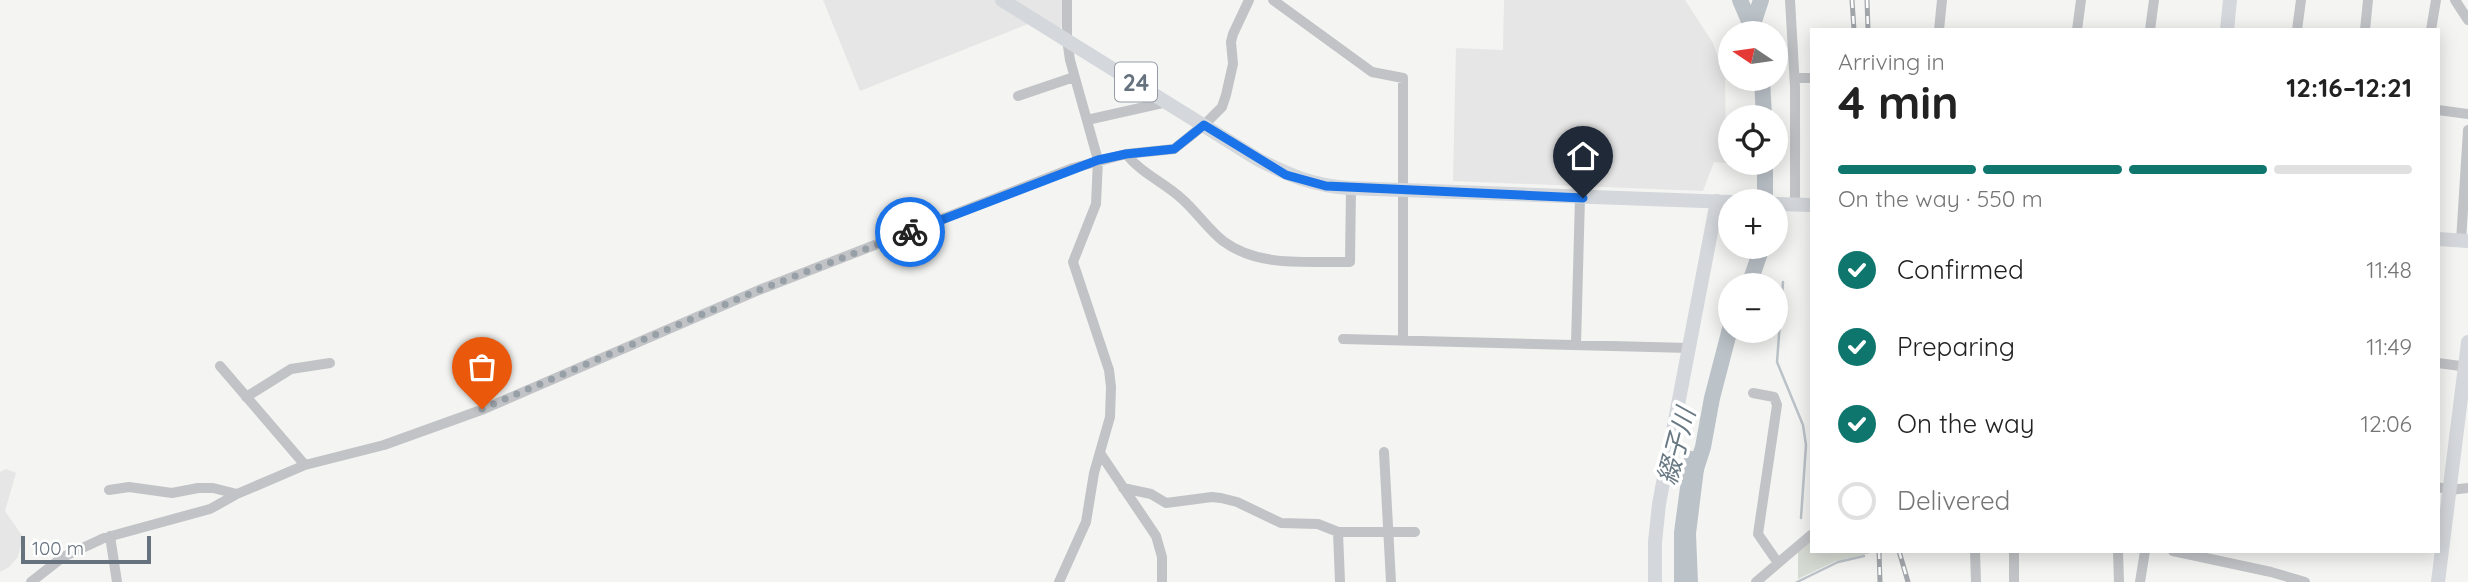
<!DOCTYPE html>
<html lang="en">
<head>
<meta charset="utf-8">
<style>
  :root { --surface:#fff; --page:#f6f6f6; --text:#222; --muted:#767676; --line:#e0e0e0; --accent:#0f766e }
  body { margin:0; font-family:Quicksand,"Noto Sans JP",sans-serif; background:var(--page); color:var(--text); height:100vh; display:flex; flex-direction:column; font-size:26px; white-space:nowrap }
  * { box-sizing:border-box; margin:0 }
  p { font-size:23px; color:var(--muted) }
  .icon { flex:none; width:38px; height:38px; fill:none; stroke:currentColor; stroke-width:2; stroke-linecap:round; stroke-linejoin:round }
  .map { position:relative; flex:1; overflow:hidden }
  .details { position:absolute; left:1810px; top:28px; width:630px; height:525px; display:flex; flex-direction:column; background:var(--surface); border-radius:0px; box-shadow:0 4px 18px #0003 }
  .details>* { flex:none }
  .needle { width:46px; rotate:283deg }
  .controls { position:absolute; left:1718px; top:21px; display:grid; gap:14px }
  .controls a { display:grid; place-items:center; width:70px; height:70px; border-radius:50%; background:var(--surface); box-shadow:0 4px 18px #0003; font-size:35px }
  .scale { position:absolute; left:21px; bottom:18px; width:130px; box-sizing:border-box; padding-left:7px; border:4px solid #67727f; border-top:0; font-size:19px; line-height:24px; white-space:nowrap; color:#67727f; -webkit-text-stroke:5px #fff; paint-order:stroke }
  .pin { position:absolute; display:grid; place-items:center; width:60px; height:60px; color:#fff; margin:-72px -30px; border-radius:50% 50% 50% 0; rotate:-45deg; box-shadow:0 0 7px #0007 }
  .pin .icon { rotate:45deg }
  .courier { position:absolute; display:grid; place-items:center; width:70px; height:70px; margin:-35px; border:5px solid #1a73e8; border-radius:50%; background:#fff; color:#222; box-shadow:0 2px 9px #0007 }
  .overview em { font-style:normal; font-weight:800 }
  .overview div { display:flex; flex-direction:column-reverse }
  .overview { display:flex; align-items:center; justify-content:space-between; height:119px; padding:0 28px }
  h1 { font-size:46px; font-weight:800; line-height:52px }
  .bar { display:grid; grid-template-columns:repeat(4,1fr); gap:10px 7px; align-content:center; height:84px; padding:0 28px }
  .bar i { height:9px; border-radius:5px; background:var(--line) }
  .bar .selected { background:var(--accent) }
  .bar p { grid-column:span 4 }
  ol { padding:0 28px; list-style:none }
  li { display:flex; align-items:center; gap:21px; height:77px }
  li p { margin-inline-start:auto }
  li .icon { padding:7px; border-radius:50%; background:var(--accent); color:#fff; stroke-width:4 }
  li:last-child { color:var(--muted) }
  li i { width:38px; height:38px; border:4px solid var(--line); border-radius:50% }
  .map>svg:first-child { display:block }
  .built { fill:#e5e6e5 }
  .green { fill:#d5dbd3 }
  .water { fill:#bbc2c8 }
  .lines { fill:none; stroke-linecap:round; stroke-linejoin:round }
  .stream { stroke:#bbc2c8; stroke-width:2.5 }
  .river { stroke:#bbc2c8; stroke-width:16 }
  .minor { stroke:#c1c3c6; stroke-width:10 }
  .major { stroke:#d4d7db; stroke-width:14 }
  .rail-casing { stroke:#a2a6ab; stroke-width:5 }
  .rail { stroke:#fff; stroke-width:2.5; stroke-dasharray:8; stroke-linecap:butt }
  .done { stroke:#98a0a7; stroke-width:7; stroke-dasharray:0 12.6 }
  .route { stroke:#1a73e8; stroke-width:9 }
  .labels { text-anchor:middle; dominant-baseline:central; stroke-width:7; stroke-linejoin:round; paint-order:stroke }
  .shield { fill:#fff; stroke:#959ca5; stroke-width:2 }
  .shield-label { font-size:23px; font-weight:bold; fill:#67727f }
  .water-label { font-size:26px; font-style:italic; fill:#697983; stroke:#fff }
</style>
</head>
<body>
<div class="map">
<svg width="2468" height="582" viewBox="0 0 2468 582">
  <rect width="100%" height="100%" fill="#f4f5f2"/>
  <path class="built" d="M 823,0 L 1062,0 L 1062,27 L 1055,29 L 1033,22 L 860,91 Z
    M 1504,0 L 1685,0 L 1713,43 L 1725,79 L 1726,163 L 1714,162 L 1703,191 L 1453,181 L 1456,48 L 1503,50 Z
    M 6,469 L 16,473 L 5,511 L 23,537 L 18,557 L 9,567 L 0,572 L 0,472 Z"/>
  <path class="green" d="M 1811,539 L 1811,551 L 1871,551 L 1871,553 L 1836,561 L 1798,579 L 1798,550 Z"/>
  <path class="water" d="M 1685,450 L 1706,453 L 1696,534 L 1698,582 L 1674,582 L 1674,532 Z"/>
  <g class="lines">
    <path class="stream" d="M 1783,282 L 1777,362 L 1803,425 L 1806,445 L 1801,518
      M 1797,582 L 1838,562 L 1864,556"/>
    <path class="river" d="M 1740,0 L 1754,33
      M 1751,30 L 1761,0
      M 1762,79 L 1764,117
      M 1765,163 L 1765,201
      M 1749,285 L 1762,247
      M 1695,472 L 1703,447 L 1712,398 L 1731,325"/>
    <path class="minor" d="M 1273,0 L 1372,72 L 1403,78 L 1403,340
      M 1790,0 L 1795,87 L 1795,205
      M 2455,0 L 2468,20
      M 1939,30 L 1942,0
      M 2077,30 L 2081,0
      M 2150,30 L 2154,0
      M 2297,30 L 2301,0
      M 2365,30 L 2368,0
      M 2431,30 L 2436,0
      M 1795,78 L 1811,78
      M 1018,96 L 1074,77
      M 2438,110 L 2468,114
      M 1087,120 L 1167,102
      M 1126,154 C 1141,173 1163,182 1181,198 C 1196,211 1207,228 1223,241 C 1259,268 1308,261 1350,262 L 1351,188
      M 2461,241 L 2468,130
      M 1343,339 L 1689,348
      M 1576,344 L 1580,197
      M 2438,363 L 2468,367
      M 220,366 L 305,465
      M 1753,393 L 1774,397 L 1777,405 L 1758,534 L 1778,563
      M 246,397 L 291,369 L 330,363
      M 1384,452 L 1391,582
      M 1100,453 L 1156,536 L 1162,557 L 1162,582
      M 2438,487 L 2450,490 L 2468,488
      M 1123,488 L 1151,494 L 1166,503 L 1212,497 L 1221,498 L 1237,502 L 1281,523 L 1318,524 L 1338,532
      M 109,490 L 129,487 L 172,493 L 198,488 L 213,488 L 237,494
      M 110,536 L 117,582
      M 1975,551 L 1976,582
      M 2014,551 L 2014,581
      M 2118,551 L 2119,582
      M 2173,551 L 2271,572 L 2305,582
      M 31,582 L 63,557 L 104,538 L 210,509 L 237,494 L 305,465 L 384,445 L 484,409 L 759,290 L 1073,168 L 1126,154 L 1174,149 L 1204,125 L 1222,107 L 1226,95 L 1233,64 L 1231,42 L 1233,34 L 1249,0
      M 1059,582 L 1086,522 L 1094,473 L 1110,417 L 1111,387 L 1109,370 L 1073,262 L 1096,204 L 1098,160 L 1070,60 L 1067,39 L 1067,0
      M 1340,582 L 1338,532 L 1415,532
      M 1756,582 L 1811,535
      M 2140,582 L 2145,551"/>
    <path class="major" d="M 1002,0 L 1259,160 C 1291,176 1312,185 1348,188 L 1731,202
      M 2227,30 L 2230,0
      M 1776,204 L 1811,205
      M 2438,239 L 2468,241
      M 1655,582 L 1655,542 L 1659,504 L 1717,201
      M 2438,582 L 2468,342"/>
    <defs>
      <path id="rail" d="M 1852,0 L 1854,30
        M 1867,0 L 1868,30
        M 1879,551 L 1880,582
        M 1899,551 L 1908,582"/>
    </defs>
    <use href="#rail" class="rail-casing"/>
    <use href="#rail" class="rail"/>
  </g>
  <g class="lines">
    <path class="done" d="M 482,409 L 759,290 L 910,232"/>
    <path class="route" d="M 910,232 L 1098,160 L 1126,154 L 1174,149 L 1204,125 L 1286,175 L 1326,186 L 1583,198"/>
  </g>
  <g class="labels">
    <rect class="shield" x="1115" y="62.5" width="42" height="39" rx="5"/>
    <g class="shield-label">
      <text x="1136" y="82">24</text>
    </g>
    <g class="water-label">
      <text transform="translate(1676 446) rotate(-75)">綴子川</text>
    </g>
  </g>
</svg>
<div class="controls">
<a><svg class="needle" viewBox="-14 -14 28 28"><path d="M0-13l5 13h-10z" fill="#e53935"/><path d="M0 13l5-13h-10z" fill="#767676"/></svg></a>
<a><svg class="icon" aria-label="locate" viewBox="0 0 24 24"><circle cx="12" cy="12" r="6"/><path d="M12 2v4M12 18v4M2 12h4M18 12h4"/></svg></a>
<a>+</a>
<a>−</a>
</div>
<div class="scale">100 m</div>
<div class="pin" style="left:482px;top:409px;background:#ea580c"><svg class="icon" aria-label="bag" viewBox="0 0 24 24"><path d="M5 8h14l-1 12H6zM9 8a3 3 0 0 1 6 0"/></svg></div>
<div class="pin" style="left:1583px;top:198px;background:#1f2937"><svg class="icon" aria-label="home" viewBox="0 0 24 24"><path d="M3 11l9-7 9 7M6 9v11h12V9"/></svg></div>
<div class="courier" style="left:910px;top:232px"><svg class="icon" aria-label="bike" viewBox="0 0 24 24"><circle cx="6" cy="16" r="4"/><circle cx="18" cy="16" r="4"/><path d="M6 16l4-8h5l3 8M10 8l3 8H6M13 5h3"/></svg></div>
<section class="details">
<div class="overview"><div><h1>4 min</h1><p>Arriving in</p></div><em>12:16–12:21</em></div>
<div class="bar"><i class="selected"></i><i class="selected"></i><i class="selected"></i><i></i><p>On the way · 550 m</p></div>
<ol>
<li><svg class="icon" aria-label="check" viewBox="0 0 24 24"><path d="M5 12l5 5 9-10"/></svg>Confirmed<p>11:48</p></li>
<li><svg class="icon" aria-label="check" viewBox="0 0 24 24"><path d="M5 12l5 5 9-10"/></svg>Preparing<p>11:49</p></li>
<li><svg class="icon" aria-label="check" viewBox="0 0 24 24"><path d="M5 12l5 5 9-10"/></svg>On the way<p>12:06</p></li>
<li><i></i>Delivered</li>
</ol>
</section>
</div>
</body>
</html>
